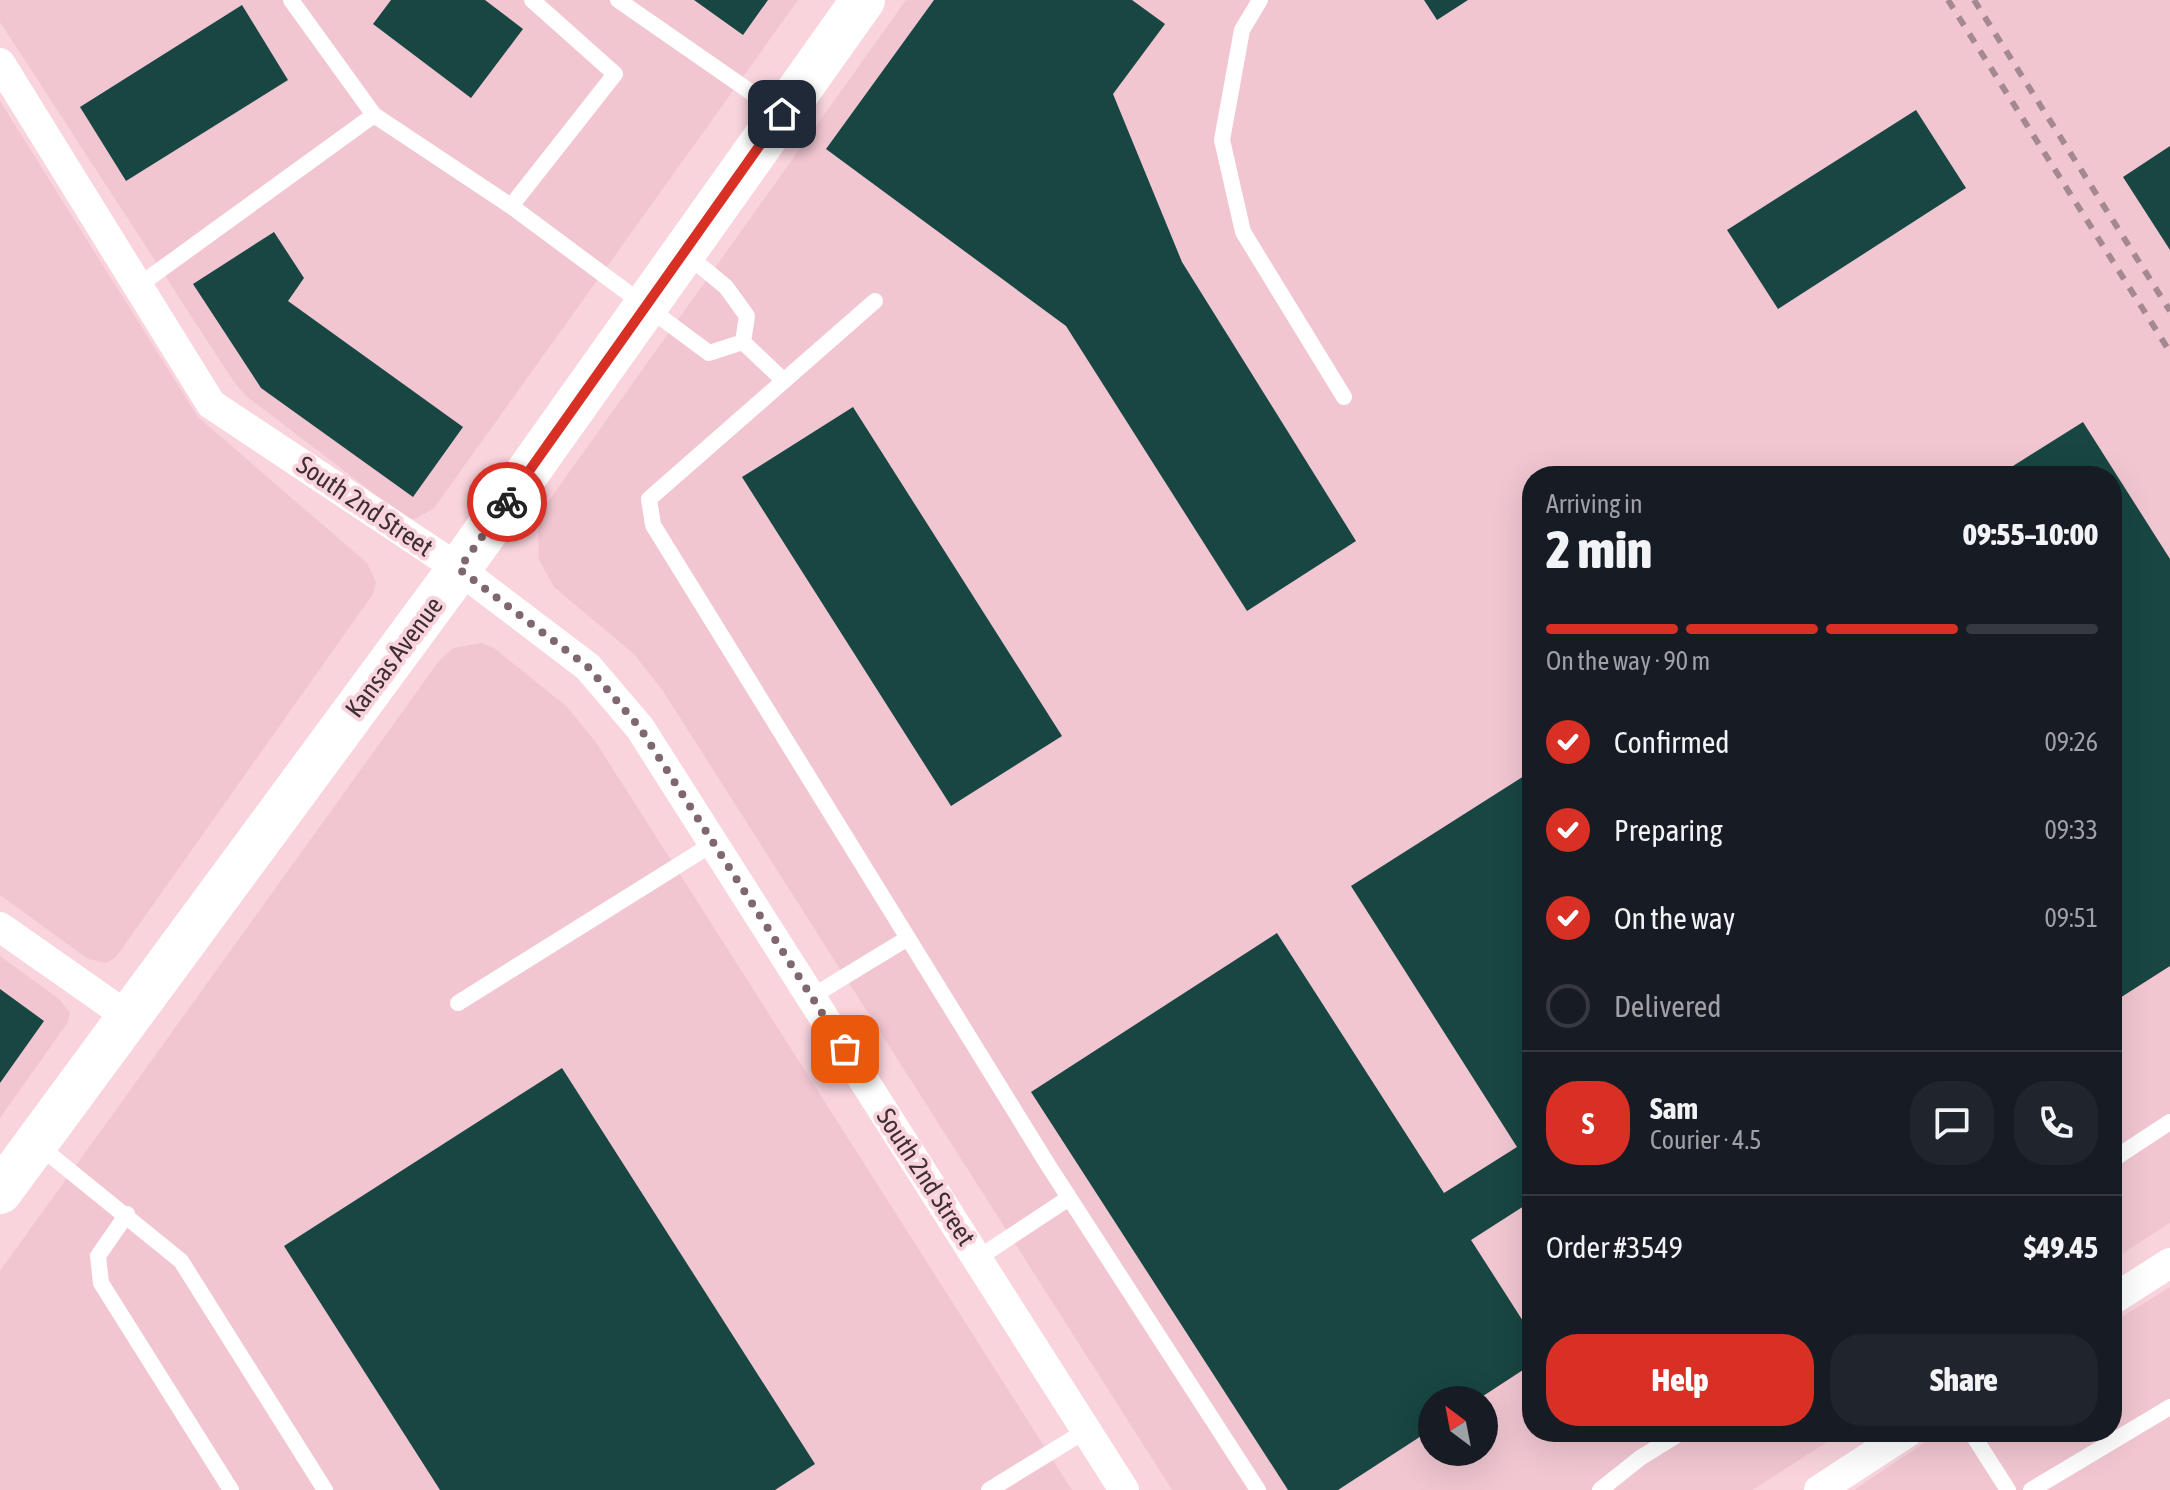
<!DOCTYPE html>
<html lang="en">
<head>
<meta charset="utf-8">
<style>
  :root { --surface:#171b24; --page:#20242c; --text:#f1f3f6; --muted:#9ea1a6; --line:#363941; --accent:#d93025 }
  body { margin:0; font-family:"Asap Condensed",sans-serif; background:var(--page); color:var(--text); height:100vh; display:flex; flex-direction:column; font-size:30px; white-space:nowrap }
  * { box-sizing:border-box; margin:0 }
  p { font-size:26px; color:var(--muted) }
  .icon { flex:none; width:44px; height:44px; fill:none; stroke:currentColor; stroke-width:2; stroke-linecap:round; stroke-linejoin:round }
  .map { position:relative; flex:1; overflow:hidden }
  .drawer { position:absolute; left:1522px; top:466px; width:600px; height:976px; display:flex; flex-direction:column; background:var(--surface); border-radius:32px; box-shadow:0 8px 32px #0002 }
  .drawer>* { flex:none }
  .needle { width:52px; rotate:328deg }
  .controls { position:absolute; left:1418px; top:1386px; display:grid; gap:16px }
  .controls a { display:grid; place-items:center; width:80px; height:80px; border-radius:50%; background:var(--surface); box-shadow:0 8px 32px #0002; font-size:40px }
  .pin { position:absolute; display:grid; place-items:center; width:68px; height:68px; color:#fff; margin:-34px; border-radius:16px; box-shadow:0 4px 12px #0006 }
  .courier { position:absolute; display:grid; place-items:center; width:80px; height:80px; margin:-40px; border:6px solid #d93025; border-radius:50%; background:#fff; color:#222; box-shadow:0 2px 10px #0007 }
  .head em { font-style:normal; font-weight:800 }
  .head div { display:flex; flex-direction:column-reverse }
  .head { display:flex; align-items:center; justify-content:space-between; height:136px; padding:0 24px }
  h1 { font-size:52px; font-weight:800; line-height:60px }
  .bar { display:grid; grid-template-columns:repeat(4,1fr); gap:12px 8px; align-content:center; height:96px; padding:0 24px }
  .bar i { height:10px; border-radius:6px; background:var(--line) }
  .bar .on { background:var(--accent) }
  .bar p { grid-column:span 4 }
  .line { display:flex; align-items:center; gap:20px; padding:0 24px; border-top:2px solid var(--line) }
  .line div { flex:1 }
  .round { display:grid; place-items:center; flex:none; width:84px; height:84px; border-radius:32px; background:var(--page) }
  ol { padding:0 24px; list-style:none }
  li { display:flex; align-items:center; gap:24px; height:88px }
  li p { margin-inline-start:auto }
  li .icon { padding:8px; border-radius:50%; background:var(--accent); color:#fff; stroke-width:4 }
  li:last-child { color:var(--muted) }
  li i { width:44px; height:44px; border:4px solid var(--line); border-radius:50% }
  .button { display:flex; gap:16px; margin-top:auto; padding:16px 24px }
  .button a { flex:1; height:92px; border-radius:32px; background:var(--accent); color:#fff; font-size:32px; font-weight:800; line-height:92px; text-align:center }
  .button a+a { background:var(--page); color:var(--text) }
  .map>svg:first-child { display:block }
  .built { fill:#f1c6d1; fill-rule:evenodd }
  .building { fill:#184642 }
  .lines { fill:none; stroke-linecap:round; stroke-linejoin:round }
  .service { stroke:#fff; stroke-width:16 }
  .minor { stroke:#fff; stroke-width:30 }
  .secondary { stroke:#fff; stroke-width:44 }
  .rail { stroke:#a48990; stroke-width:6; stroke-dasharray:10 10; stroke-linecap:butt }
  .done { stroke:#7e686e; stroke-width:8; stroke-dasharray:0 14.4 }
  .route { stroke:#d93025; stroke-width:10 }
  .labels { text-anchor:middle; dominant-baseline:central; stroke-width:8; stroke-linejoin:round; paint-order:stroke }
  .street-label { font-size:26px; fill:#3c2e32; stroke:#f9d4dd }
</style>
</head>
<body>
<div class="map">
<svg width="2170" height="1490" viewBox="0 0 2170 1490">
  <rect width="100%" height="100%" fill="#f9d4dd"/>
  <path class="built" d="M 0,0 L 798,0 L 434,508 L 415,519 L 406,518 L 246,396 L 234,382 L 0,22 Z
    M 906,0 L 2170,0 L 2170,1223 L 2112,1260 L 2112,476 L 1532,476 L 1532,1432 L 1843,1432 L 1752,1490 L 1172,1490 L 663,691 L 634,654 L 554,587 L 539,560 L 538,530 L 548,502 ZM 1432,1400 L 1484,1400 L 1484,1452 L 1432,1452 Z
    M 0,101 L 198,417 L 367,563 L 376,583 L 373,594 L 116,957 L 106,963 L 88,959 L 0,895 Z
    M 481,643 L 494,648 L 566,706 L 595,741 L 1072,1490 L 0,1490 L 0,1271 L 439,661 L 453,648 Z
    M 0,956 L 60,1000 L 70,1013 L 68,1022 L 0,1118 Z
    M 2170,1287 L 2170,1490 L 1854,1490 L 1940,1432 L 2112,1432 L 2112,1323 Z"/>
  <path class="building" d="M 391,0 L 485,0 L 523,29 L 471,98 L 373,24 Z
    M 694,0 L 768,0 L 743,35 Z
    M 934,0 L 1132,0 L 1165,24 L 1113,94 L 1182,262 L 1356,541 L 1247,611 L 1066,326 L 826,149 Z
    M 1424,0 L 1468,0 L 1437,20 Z
    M 242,5 L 288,80 L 126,181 L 80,107 Z
    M 1916,110 L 1966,188 L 1778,309 L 1727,230 Z
    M 2170,146 L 2170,250 L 2123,177 Z
    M 274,232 L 304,278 L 288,301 L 463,427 L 413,497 L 261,388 L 193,284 Z
    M 853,407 L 1062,736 L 951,806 L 742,477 Z
    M 2083,422 L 2170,559 L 2170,966 L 2112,1003 L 2112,476 L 1997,476 Z
    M 1532,771 L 1532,1201 L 1471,1240 L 1532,1335 L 1532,1364 L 1477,1400 L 1432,1400 L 1432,1429 L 1338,1490 L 1288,1490 L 1031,1092 L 1277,933 L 1444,1193 L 1517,1147 L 1351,886 Z
    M 0,989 L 44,1021 L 0,1083 Z
    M 562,1068 L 815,1464 L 775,1490 L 440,1490 L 284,1246 Z"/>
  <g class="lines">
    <path class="service" d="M 291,0 L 374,115 L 511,206 L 709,353 L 743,342 L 747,316 L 726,287 L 685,253
      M 618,0 L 781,113
      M 1260,0 L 1242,30 L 1222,140 L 1243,232 L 1344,397
      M 511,206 L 615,74 L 532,0
      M 138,286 L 374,115
      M 875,301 L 649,499 L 653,525 L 1048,1165 L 1258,1490
      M 743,342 L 784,381
      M 811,997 L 908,938
      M 458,1003 L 714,843
      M 38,1145 L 181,1261 L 325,1490
      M 2112,1160 L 2170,1122
      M 127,1214 L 98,1256 L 101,1283 L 231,1490
      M 978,1258 L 1069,1198
      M 1971,1432 L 2008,1490
      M 989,1490 L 1087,1430
      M 1600,1490 L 1640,1458 L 1682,1432
      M 2031,1490 L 2170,1407"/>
    <path class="minor" d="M 0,63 L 211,404 L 459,569 L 588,667 L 640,728 L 1124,1490
      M 0,927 L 127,1016
      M 2112,1300 L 2170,1263
      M 1819,1490 L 1908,1432"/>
    <path class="secondary" d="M 0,1192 L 459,569 L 863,0"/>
    <path class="rail" d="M 1948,0 L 2170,352
      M 1974,0 L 2170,311"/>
  </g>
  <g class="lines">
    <path class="done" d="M 507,502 L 459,569 L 588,667 L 640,728 L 845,1049"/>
    <path class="route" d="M 507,502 L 782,114"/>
  </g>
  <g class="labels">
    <g class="street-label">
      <text transform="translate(365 506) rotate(34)">South 2nd Street</text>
      <text transform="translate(394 657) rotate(-53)">Kansas Avenue</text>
      <text transform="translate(926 1177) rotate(57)">South 2nd Street</text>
    </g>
  </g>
</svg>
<div class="controls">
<a><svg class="needle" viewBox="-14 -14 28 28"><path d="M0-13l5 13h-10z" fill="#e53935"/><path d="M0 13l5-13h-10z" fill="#9ea1a6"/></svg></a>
</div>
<div class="pin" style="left:845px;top:1049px;background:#ea580c"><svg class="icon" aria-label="bag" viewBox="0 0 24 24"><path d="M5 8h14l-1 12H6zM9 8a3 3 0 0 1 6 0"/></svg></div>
<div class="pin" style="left:782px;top:114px;background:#1f2937"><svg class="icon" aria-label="home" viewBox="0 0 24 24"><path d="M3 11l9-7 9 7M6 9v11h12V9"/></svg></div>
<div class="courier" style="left:507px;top:502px"><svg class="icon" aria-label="bike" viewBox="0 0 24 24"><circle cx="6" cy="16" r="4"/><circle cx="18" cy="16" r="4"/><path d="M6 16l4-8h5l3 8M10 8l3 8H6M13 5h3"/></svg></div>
<section class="drawer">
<div class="head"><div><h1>2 min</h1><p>Arriving in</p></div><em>09:55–10:00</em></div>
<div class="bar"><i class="on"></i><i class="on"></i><i class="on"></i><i></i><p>On the way · 90 m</p></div>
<ol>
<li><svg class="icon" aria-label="check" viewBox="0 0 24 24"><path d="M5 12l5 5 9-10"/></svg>Confirmed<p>09:26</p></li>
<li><svg class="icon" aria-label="check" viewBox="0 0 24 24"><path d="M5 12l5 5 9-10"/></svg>Preparing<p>09:33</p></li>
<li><svg class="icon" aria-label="check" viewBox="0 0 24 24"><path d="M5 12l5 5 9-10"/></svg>On the way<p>09:51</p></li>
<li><i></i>Delivered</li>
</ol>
<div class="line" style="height:144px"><b class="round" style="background:var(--accent);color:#fff">S</b><div><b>Sam</b><p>Courier · 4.5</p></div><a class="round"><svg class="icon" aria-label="chat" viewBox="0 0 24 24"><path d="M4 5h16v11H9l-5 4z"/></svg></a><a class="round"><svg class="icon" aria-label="phone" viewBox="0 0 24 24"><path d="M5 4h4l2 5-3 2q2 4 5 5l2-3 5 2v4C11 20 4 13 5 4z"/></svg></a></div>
<div class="line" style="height:104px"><div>Order #3549</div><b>$49.45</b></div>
<div class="button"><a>Help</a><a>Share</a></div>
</section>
</div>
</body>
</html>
